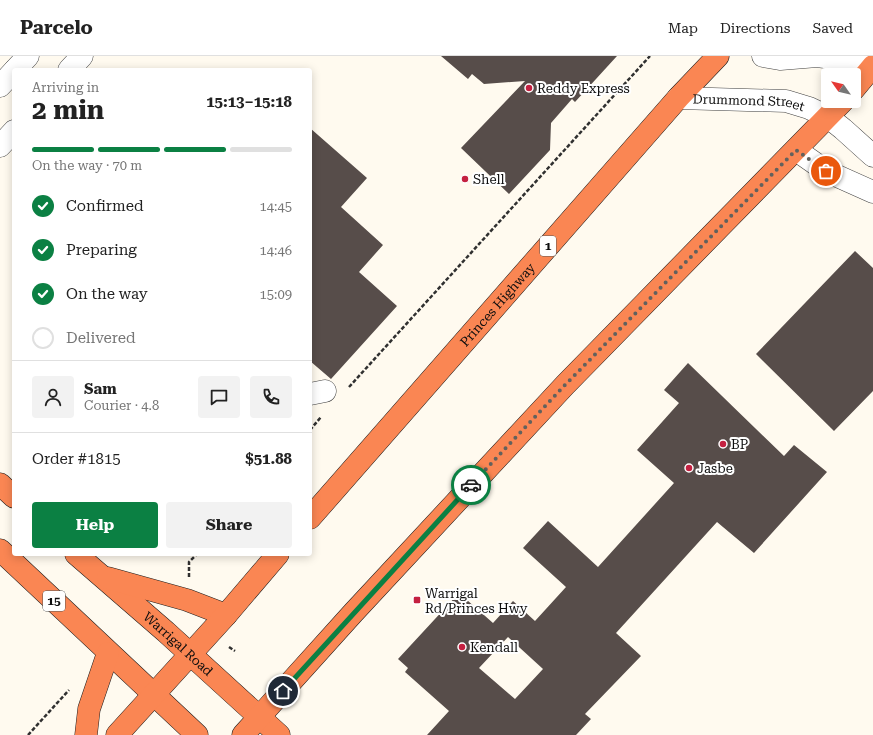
<!DOCTYPE html>
<html lang="en">
<head>
<meta charset="utf-8">
<style>
  :root { --surface:#fff; --page:#f2f2f2; --text:#222; --muted:#767676; --line:#e0e0e0; --accent:#0b8043 }
  body { margin:0; font-family:"Roboto Serif",serif; background:var(--page); color:var(--text); height:100vh; display:flex; flex-direction:column; font-size:15px; white-space:nowrap }
  * { box-sizing:border-box; margin:0 }
  p { font-size:13px; color:var(--muted) }
  .icon { flex:none; width:22px; height:22px; fill:none; stroke:currentColor; stroke-width:2; stroke-linecap:round; stroke-linejoin:round }
  .map { position:relative; flex:1; overflow:hidden }
  .details { position:absolute; left:12px; top:12px; width:300px; height:488px; display:flex; flex-direction:column; background:var(--surface); border-radius:4px; box-shadow:0 2px 10px #0003 }
  .details>* { flex:none }
  .needle { width:26px; rotate:304deg }
  .fabs { position:absolute; left:821px; top:12px; display:grid; gap:8px }
  .fabs a { display:grid; place-items:center; width:40px; height:40px; border-radius:4px; background:var(--surface); box-shadow:0 2px 10px #0003; font-size:20px }
  .pin { position:absolute; display:grid; place-items:center; width:34px; height:34px; color:#fff; margin:-17px; border:2px solid #fff; border-radius:50%; box-shadow:0 1px 4px #0007 }
  .courier { position:absolute; display:grid; place-items:center; width:40px; height:40px; margin:-20px; border:3px solid #0b8043; border-radius:50%; background:#fff; color:#222; box-shadow:0 1px 5px #0007 }
  .headline em { font-style:normal; font-weight:700 }
  .headline div { display:flex; flex-direction:column-reverse }
  .headline { display:flex; align-items:center; justify-content:space-between; height:68px; padding:0 20px }
  h1 { font-size:26px; font-weight:700; line-height:30px }
  .bar { display:grid; grid-template-columns:repeat(4,1fr); gap:6px 4px; align-content:center; height:48px; padding:0 20px }
  .bar i { height:5px; border-radius:3px; background:var(--line) }
  .bar .on { background:var(--accent) }
  .bar p { grid-column:span 4 }
  .line { display:flex; align-items:center; gap:10px; padding:0 20px; border-top:1px solid var(--line) }
  .line div { flex:1 }
  .round { display:grid; place-items:center; flex:none; width:42px; height:42px; border-radius:4px; background:var(--page) }
  ol { padding:0 20px; list-style:none }
  li { display:flex; align-items:center; gap:12px; height:44px }
  li p { margin-inline-start:auto }
  li .icon { padding:4px; border-radius:50%; background:var(--accent); color:#fff; stroke-width:4 }
  li:last-child { color:var(--muted) }
  li i { width:22px; height:22px; border:2px solid var(--line); border-radius:50% }
  .cta { display:flex; gap:8px; margin-top:auto; padding:8px 20px }
  .cta a { flex:1; height:46px; border-radius:4px; background:var(--accent); color:#fff; font-size:16px; font-weight:700; line-height:46px; text-align:center }
  .cta a+a { background:var(--page); color:var(--text) }
  header { display:flex; align-items:center; gap:24px; box-sizing:border-box; height:56px; padding:0 20px; background:var(--surface); border-bottom:1px solid var(--line) }
  header strong { font-size:19px }
  nav { display:flex; gap:22px; margin-inline-start:auto; font-size:14px }
  .map>svg:first-child { display:block }
  .building { fill:#574d4a; fill-rule:evenodd }
  .lines { fill:none; stroke-linecap:round; stroke-linejoin:round }
  .minor-casing { stroke:#414141; stroke-width:23 }
  .highway-casing { stroke:#1f1f1f; stroke-width:23 }
  .path { stroke:#303030; stroke-width:2.5; stroke-dasharray:4 2; stroke-linecap:butt }
  .minor { stroke:#fff; stroke-width:22 }
  .highway { stroke:#fa8653; stroke-width:22 }
  .done { stroke:#62615d; stroke-width:4; stroke-dasharray:0 7.2 }
  .route { stroke:#0b8043; stroke-width:5 }
  .poi-dot { fill:#c42040; stroke:#fff; stroke-width:1.5 }
  .labels { text-anchor:middle; dominant-baseline:central; stroke-width:4; stroke-linejoin:round; paint-order:stroke }
  .shield { fill:#fff; stroke:#565656; stroke-width:1 }
  .shield-label { font-size:12px; font-weight:bold; fill:#0e0e0e }
  .poi-label { font-size:13px; fill:#0e0e0e; stroke:#fff; text-anchor:start }
  .street-label { font-size:13px; fill:#0e0e0e; stroke:#fff }
</style>
</head>
<body>
<header>
<strong>Parcelo</strong>
<nav><a>Map</a><a>Directions</a><a>Saved</a></nav>
</header>
<div class="map">
<svg width="873" height="679" viewBox="0 0 873 679">
  <rect width="100%" height="100%" fill="#fffaef"/>
  <path class="building" d="M 441,0 L 617,0 L 575,46 L 572,43 L 551,67 L 550,94 L 509,138 L 461,92 L 525,25 L 484,28 L 472,18 L 468,23 Z
    M 310,72 L 367,122 L 341,151 L 383,189 L 359,216 L 397,250 L 331,323 L 310,305 Z
    M 855,195 L 873,212 L 873,335 L 834,375 L 756,298 Z
    M 688,307 L 784,400 L 794,389 L 827,416 L 754,497 L 717,466 L 616,577 L 641,600 L 585,658 L 591,663 L 576,679 L 427,679 L 449,655 L 405,616 L 408,612 L 398,603 L 459,537 L 493,567 L 513,545 L 535,565 L 566,531 L 523,492 L 548,465 L 598,511 L 674,427 L 637,394 L 679,347 L 664,334 ZM 508,581 L 543,613 L 515,643 L 479,612 Z"/>
  <g class="lines">
    <defs>
      <g id="minor">
        <path d="M 763,0 L 780,3 L 817,0 L 873,7"/>
        <path d="M 15,14 L 28,0"/>
        <path d="M 69,14 L 82,0"/>
        <path d="M 0,30 L 14,15"/>
        <path id="s1" d="M 678,42 L 786,45 L 809,52 L 828,61 L 843,73 L 873,100"/>
        <path d="M 0,90 L 14,75"/>
        <path d="M 796,94 L 826,115 L 873,136"/>
        <path d="M 310,338 L 325,335"/>
      </g>
      <g id="highway">
        <path d="M 854,33 L 873,10"/>
        <path d="M 0,428 L 14,441"/>
        <path id="s2" d="M 310,462 L 678,42 L 718,0"/>
        <path d="M 0,494 L 197,679"/>
        <path id="s3" d="M 76,498 L 166,576 L 279,679"/>
        <path d="M 108,522 L 187,544 L 226,559"/>
        <path d="M 86,679 L 89,653 L 108,597"/>
        <path d="M 117,679 L 226,559 L 278,498"/>
        <path d="M 243,679 L 353,557 L 565,329 L 843,45"/>
      </g>
    </defs>
    <use href="#minor" class="minor-casing"/>
    <use href="#highway" class="highway-casing"/>
    <path class="path" d="M 349,331 L 650,0
      M 310,374 L 321,361
      M 189,521 L 189,506 L 197,498
      M 229,591 L 235,595
      M 28,679 L 69,634"/>
    <use href="#minor" class="minor"/>
    <use href="#highway" class="highway"/>
  </g>
  <g class="lines">
    <path class="done" d="M 471,429 L 565,329 L 796,94 L 826,115"/>
    <path class="route" d="M 283,635 L 471,429"/>
  </g>
  <g class="poi-dot">
    <circle cx="529" cy="32" r="4"/>
    <circle cx="465" cy="123" r="4"/>
    <circle cx="723" cy="388" r="4"/>
    <circle cx="689" cy="412" r="4"/>
    <rect x="413" y="540" width="8" height="8" rx="2"/>
    <circle cx="462" cy="591" r="4"/>
  </g>
  <g class="labels">
    <g class="shield">
      <rect x="540" y="180" width="16" height="20" rx="3"/>
      <rect x="43" y="535" width="22" height="20" rx="3"/>
    </g>
    <g class="shield-label">
      <text x="548" y="190">1</text>
      <text x="54" y="545">15</text>
    </g>
    <g class="poi-label">
      <text x="537" y="32">Reddy Express</text>
      <text x="473" y="123">Shell</text>
      <text x="731" y="388">BP</text>
      <text x="697" y="412">Jasbe</text>
      <text x="425" y="537">Warrigal<tspan x="425" dy="15">Rd/Princes Hwy</tspan></text>
      <text x="470" y="591">Kendall</text>
    </g>
    <g class="street-label">
      <text stroke="none"><textPath href="#s1" startOffset="71">Drummond Street</textPath></text>
      <text stroke="none"><textPath href="#s2" startOffset="284">Princes Highway</textPath></text>
      <text stroke="none"><textPath href="#s3" startOffset="136">Warrigal Road</textPath></text>
    </g>
  </g>
</svg>
<div class="fabs">
<a><svg class="needle" viewBox="-14 -14 28 28"><path d="M0-13l5 13h-10z" fill="#e53935"/><path d="M0 13l5-13h-10z" fill="#767676"/></svg></a>
</div>
<div class="pin" style="left:826px;top:115px;background:#ea580c"><svg class="icon" aria-label="bag" viewBox="0 0 24 24"><path d="M5 8h14l-1 12H6zM9 8a3 3 0 0 1 6 0"/></svg></div>
<div class="pin" style="left:283px;top:635px;background:#1f2937"><svg class="icon" aria-label="home" viewBox="0 0 24 24"><path d="M3 11l9-7 9 7M6 9v11h12V9"/></svg></div>
<div class="courier" style="left:471px;top:429px"><svg class="icon" aria-label="car" viewBox="0 0 24 24"><path d="M5 17H2v-5l4-1 3-4h7l3 4 3 1v5h-3M9 17h6M6 11h13"/><circle cx="7" cy="17" r="2"/><circle cx="17" cy="17" r="2"/></svg></div>
<section class="details">
<div class="headline"><div><h1>2 min</h1><p>Arriving in</p></div><em>15:13–15:18</em></div>
<div class="bar"><i class="on"></i><i class="on"></i><i class="on"></i><i></i><p>On the way · 70 m</p></div>
<ol>
<li><svg class="icon" aria-label="check" viewBox="0 0 24 24"><path d="M5 12l5 5 9-10"/></svg>Confirmed<p>14:45</p></li>
<li><svg class="icon" aria-label="check" viewBox="0 0 24 24"><path d="M5 12l5 5 9-10"/></svg>Preparing<p>14:46</p></li>
<li><svg class="icon" aria-label="check" viewBox="0 0 24 24"><path d="M5 12l5 5 9-10"/></svg>On the way<p>15:09</p></li>
<li><i></i>Delivered</li>
</ol>
<div class="line" style="height:72px"><a class="round"><svg class="icon" aria-label="person" viewBox="0 0 24 24"><circle cx="12" cy="8" r="4"/><path d="M4 21q1-7 8-7t8 7"/></svg></a><div><b>Sam</b><p>Courier · 4.8</p></div><a class="round"><svg class="icon" aria-label="chat" viewBox="0 0 24 24"><path d="M4 5h16v11H9l-5 4z"/></svg></a><a class="round"><svg class="icon" aria-label="phone" viewBox="0 0 24 24"><path d="M5 4h4l2 5-3 2q2 4 5 5l2-3 5 2v4C11 20 4 13 5 4z"/></svg></a></div>
<div class="line" style="height:52px"><div>Order #1815</div><b>$51.88</b></div>
<div class="cta"><a>Help</a><a>Share</a></div>
</section>
</div>
</body>
</html>
